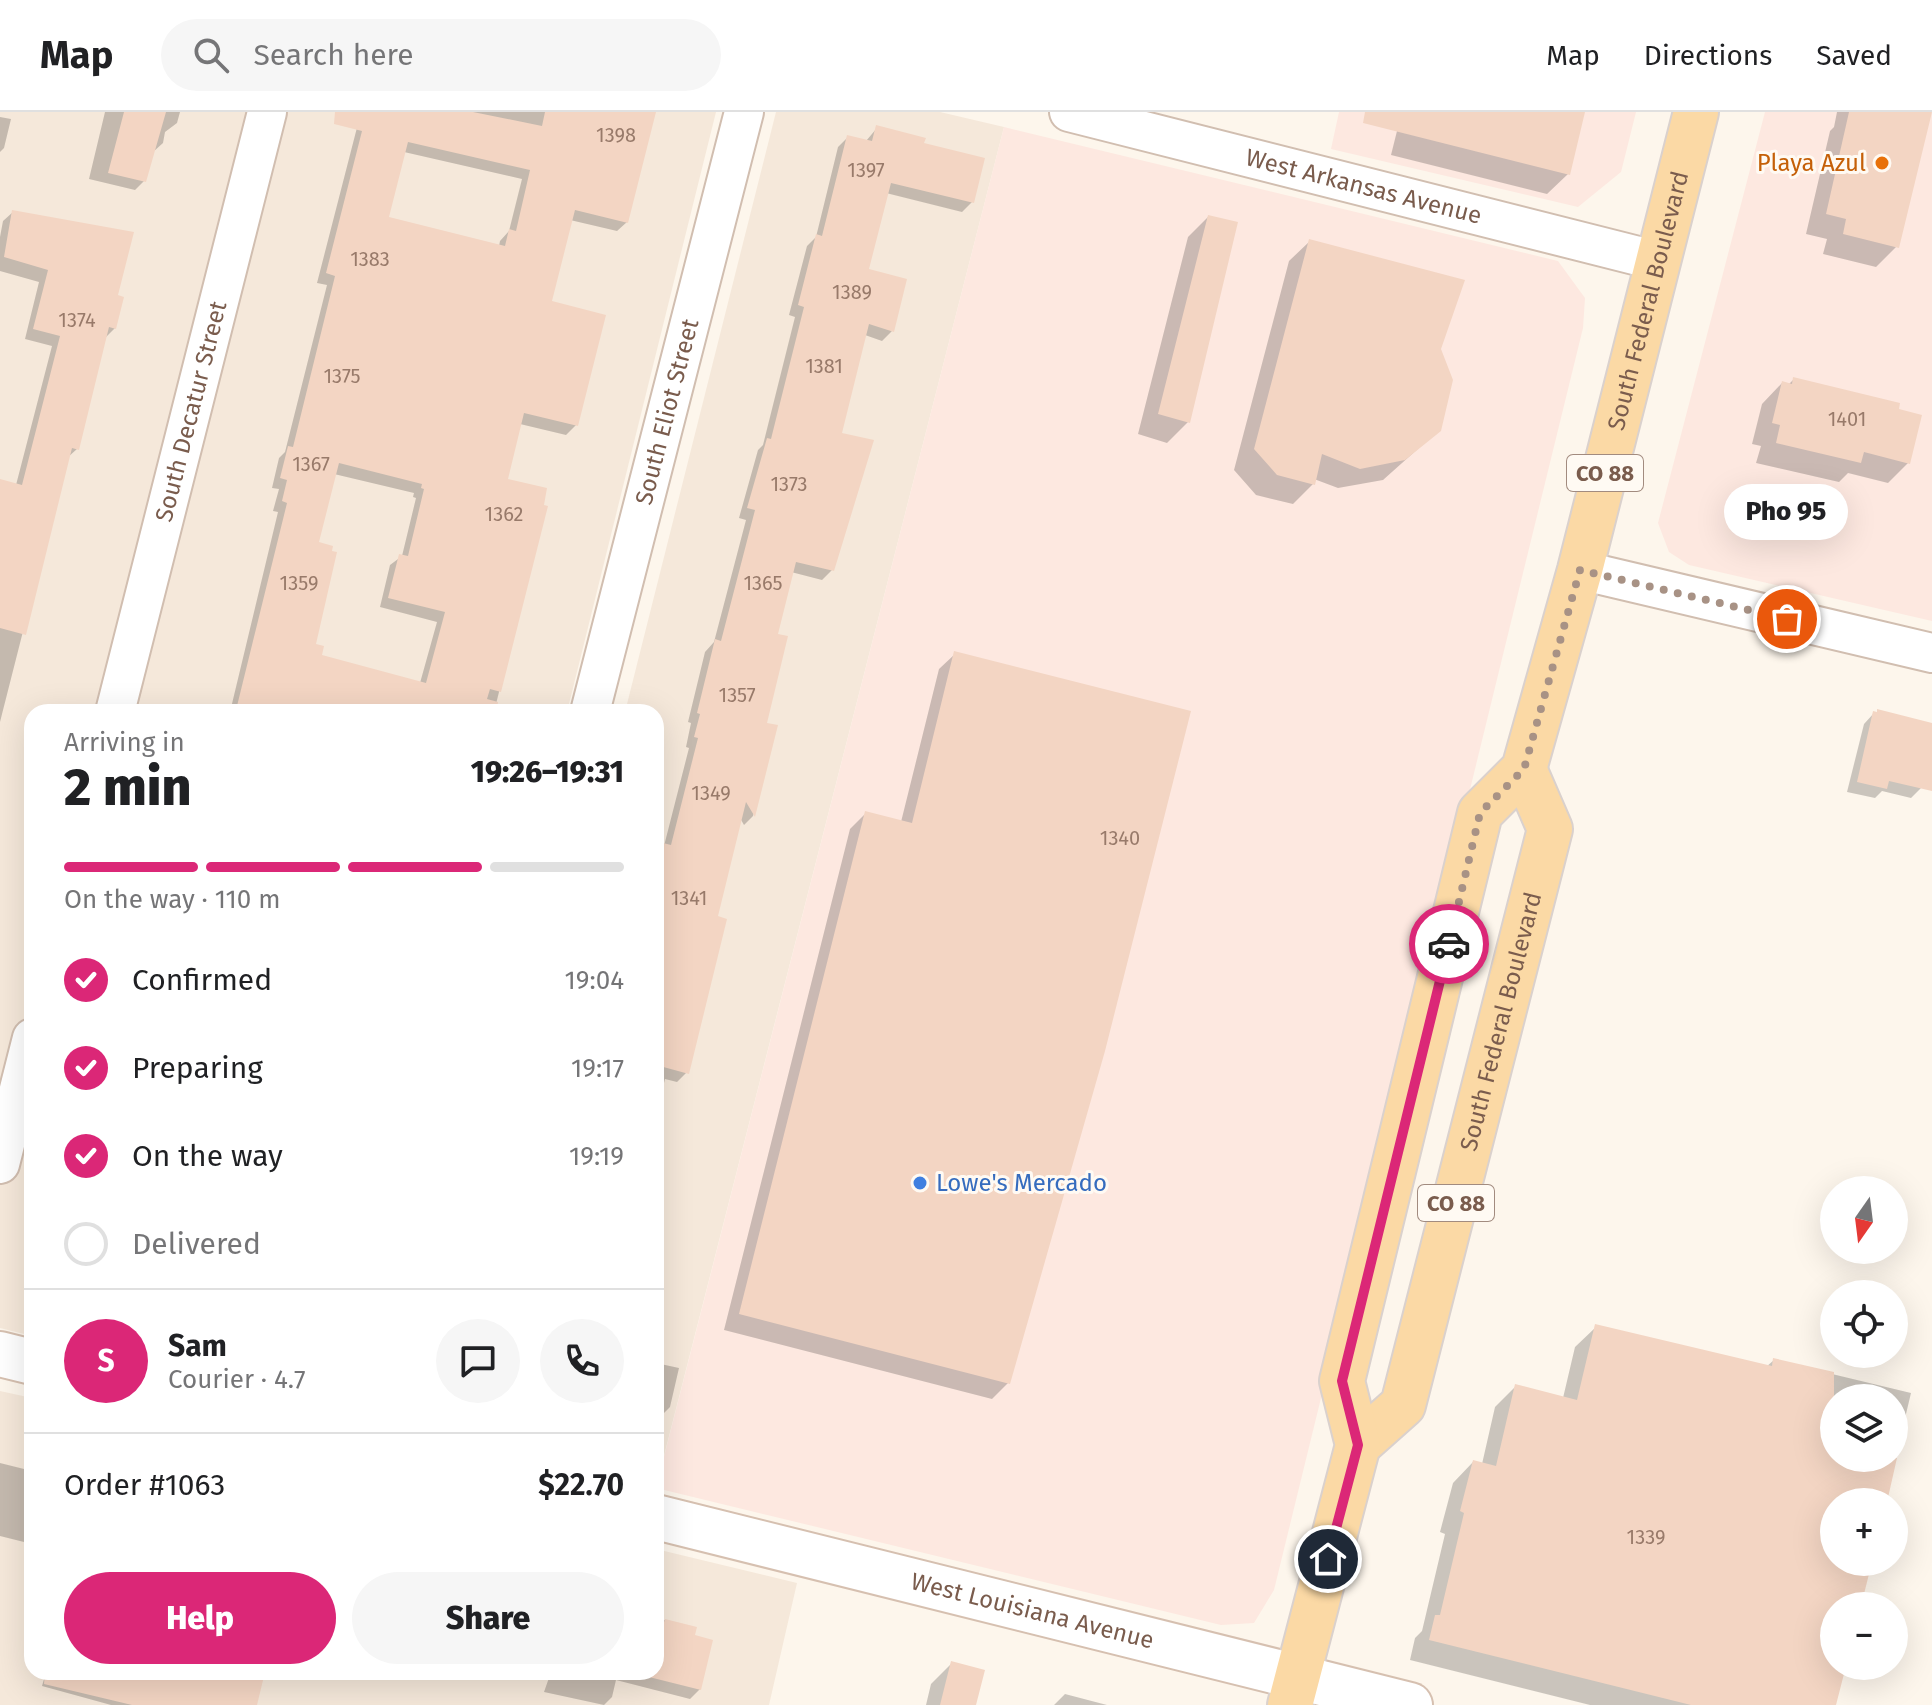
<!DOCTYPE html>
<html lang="en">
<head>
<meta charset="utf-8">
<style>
  :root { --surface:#fff; --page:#f6f6f6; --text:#202124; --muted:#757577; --line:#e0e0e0; --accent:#db2777 }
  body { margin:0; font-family:"Fira Sans",sans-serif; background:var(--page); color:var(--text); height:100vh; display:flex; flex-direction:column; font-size:30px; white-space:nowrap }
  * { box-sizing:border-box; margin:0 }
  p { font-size:26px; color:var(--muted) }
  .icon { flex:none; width:44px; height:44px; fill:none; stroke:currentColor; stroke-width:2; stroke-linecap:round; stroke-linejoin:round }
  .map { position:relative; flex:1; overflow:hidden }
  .sheet { position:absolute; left:24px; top:592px; width:640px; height:976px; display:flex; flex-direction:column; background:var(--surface); border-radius:24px; box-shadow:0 8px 32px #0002 }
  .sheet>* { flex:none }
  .needle { width:52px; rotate:194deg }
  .buttons { position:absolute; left:1820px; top:1064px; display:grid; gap:16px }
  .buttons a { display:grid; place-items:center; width:88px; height:88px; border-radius:50%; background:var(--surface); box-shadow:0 8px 32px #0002; font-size:40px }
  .pin { position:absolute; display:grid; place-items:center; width:68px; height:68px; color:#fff; margin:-34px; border:4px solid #fff; border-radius:50%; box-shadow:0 2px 8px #0007 }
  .courier { position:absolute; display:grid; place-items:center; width:80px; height:80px; margin:-40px; border:6px solid #db2777; border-radius:50%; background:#fff; color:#222; box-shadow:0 2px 10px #0007 }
  .bubble { position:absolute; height:56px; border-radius:28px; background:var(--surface); box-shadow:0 8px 32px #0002; font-size:26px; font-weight:800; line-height:56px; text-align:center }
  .head em { font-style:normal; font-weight:800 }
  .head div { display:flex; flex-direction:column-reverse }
  .head { display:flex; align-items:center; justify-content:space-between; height:136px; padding:0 40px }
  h1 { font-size:52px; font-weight:800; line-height:60px }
  .bar { display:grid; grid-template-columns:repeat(4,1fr); gap:12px 8px; align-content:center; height:96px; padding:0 40px }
  .bar i { height:10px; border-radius:6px; background:var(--line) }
  .bar .on { background:var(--accent) }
  .bar p { grid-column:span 4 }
  .line { display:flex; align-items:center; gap:20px; padding:0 40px; border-top:2px solid var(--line) }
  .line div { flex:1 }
  .round { display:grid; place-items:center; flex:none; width:84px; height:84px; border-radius:42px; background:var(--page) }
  ol { padding:0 40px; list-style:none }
  li { display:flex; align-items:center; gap:24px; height:88px }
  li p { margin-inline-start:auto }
  li .icon { padding:8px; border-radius:50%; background:var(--accent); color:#fff; stroke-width:4 }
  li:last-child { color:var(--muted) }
  li i { width:44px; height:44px; border:4px solid var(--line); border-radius:50% }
  .cta { display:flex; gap:16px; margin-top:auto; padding:16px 40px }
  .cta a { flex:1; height:92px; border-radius:48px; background:var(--accent); color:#fff; font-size:32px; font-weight:800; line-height:92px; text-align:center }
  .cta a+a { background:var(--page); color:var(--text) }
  header { display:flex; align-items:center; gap:48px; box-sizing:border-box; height:112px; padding:0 40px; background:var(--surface); border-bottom:2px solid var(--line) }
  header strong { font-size:38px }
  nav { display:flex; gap:44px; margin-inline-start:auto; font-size:28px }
  .search { width:560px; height:72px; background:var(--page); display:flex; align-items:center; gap:20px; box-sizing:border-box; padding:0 28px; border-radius:44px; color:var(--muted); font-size:30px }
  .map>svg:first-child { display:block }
  .residential { fill:#f5e8da }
  .commercial { fill:#fde8e0 }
  .shadow { fill:#0003; fill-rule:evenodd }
  .building { fill:#f3d5c3; fill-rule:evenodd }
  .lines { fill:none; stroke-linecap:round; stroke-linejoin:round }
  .street-casing { stroke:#d1beb0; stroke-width:42 }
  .secondary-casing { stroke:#d6c0b0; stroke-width:48 }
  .primary-casing { stroke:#dad1cd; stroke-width:48 }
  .street { stroke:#fff; stroke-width:38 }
  .secondary { stroke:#fff; stroke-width:44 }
  .primary { stroke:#fbd9a5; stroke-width:44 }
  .done { stroke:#a89285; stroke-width:8; stroke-dasharray:0 14.4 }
  .route { stroke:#db2777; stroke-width:10 }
  .food-dot { fill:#e8710a; stroke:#fffaf3; stroke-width:3 }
  .shop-dot { fill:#3f7fe0; stroke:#fffaf3; stroke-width:3 }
  .labels { text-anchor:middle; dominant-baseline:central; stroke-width:6; stroke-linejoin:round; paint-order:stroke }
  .number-label { font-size:20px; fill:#987a6a }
  .shield { fill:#fffaf3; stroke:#a28b7f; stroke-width:2 }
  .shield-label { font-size:22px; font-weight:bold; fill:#7a5c4d }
  .food-label { font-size:24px; fill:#c56008; stroke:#fffaf3; text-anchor:end }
  .street-label { font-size:24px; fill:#7a5c4d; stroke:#fffaf3 }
  .shop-label { font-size:24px; fill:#366cbe; stroke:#fffaf3; text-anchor:start }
</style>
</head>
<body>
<header>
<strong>Map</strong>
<div class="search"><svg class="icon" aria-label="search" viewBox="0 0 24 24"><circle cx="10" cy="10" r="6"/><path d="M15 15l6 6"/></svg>Search here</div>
<nav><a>Map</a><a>Directions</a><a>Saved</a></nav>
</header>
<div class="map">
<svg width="1932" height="1593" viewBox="0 0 1932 1593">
  <rect width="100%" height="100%" fill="#fdf6ec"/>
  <path class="residential" d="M 0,0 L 716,0 L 567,600 L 32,600 L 32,1224 L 0,1216 Z
    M 776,0 L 940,0 L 1004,15 L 656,1375 L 656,600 L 625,600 Z
    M 0,1279 L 32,1286 L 32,1560 L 656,1560 L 656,1437 L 797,1471 L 769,1593 L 0,1593 Z"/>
  <path class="commercial" d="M 1339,0 L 1636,0 L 1621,60 L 1578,95 L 1331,37 Z
    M 1765,0 L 1932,0 L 1932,509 L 1689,453 L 1669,440 L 1658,411 Z
    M 1004,15 L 1558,149 L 1585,186 L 1583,216 L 1274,1478 L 1254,1511 L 1221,1513 L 656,1376 Z"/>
  <path class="shadow" d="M 105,0 L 180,0 L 177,11 L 165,20 L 163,31 L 153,40 L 144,69 L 135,78 L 89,67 Z
    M 361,0 L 654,0 L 627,110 L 617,119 L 570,108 L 550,191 L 576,313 L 566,323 L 520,312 L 505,368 L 545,396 L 494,600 L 230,600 L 278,400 L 273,399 L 279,377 L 272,376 L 279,346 L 285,340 L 327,173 L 317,171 ZM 404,40 L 522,67 L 509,119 L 500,129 L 499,134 L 387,106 ZM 334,362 L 414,381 L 413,385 L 416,386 L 402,444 L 390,453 L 380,495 L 437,510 L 420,571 L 320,545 L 313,534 L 317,432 Z
    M 1409,0 L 1583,0 L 1568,62 L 1547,82 L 1391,43 L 1399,11 Z
    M 1837,0 L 1930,0 L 1897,134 L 1876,155 L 1823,142 L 1827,127 L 1806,122 L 1830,19 L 1834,15 Z
    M 0,5 L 11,7 L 4,36 L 0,40 Z
    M 877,16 L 922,32 L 972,90 L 962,100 L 886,81 L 867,159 L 892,219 L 882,229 L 865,223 L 840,323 L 832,458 L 822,468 L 791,460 L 775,523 L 765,612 L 775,614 L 753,704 L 744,713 L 740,706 L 716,805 L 687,960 L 677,970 L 665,967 L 656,1003 L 656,741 L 664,734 L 689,636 L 686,635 L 691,611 L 688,610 L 705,540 L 714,530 L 746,408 L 739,406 L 758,338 L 763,333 L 795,205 L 789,203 L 807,134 L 816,125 L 838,35 L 848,25 L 866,29 Z
    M 13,100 L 116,185 L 115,216 L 105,226 L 77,337 L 67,346 L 0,610 L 0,369 L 16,373 L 52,234 L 25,227 L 39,170 L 0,159 L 0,125 L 3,109 Z
    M 1208,105 L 1236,112 L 1188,310 L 1167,331 L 1138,322 L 1188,125 Z
    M 1310,129 L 1439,237 L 1439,318 L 1383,368 L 1338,376 L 1314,367 L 1313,372 L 1293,392 L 1256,383 L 1234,358 L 1289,149 Z
    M 1794,267 L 1908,351 L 1888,371 L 1848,361 L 1839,370 L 1756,351 L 1761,334 L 1752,332 L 1762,292 L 1782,271 L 1788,273 Z
    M 955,542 L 1008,1271 L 992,1287 L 724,1218 L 850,717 L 866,701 L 901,710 L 939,557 Z
    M 1874,601 L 1932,613 L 1932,671 L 1921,676 L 1911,686 L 1882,679 L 1875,686 L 1847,680 L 1864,612 Z
    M 1596,1215 L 1766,1255 L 1774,1248 L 1911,1281 L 1885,1390 L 1834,1390 L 1834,1450 L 1870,1450 L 1859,1494 L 1834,1494 L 1834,1554 L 1844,1554 L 1834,1593 L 1590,1593 L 1410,1548 L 1415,1526 L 1422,1519 L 1445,1422 L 1440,1420 L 1453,1371 L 1473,1350 L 1482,1352 L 1495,1295 L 1516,1274 L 1563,1286 L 1575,1235 ZM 1834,1286 L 1894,1286 L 1894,1346 L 1834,1346 Z
    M 656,1251 L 679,1256 L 670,1295 L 660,1305 L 656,1304 Z
    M 0,1351 L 32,1359 L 32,1432 L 0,1424 Z
    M 656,1506 L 695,1516 L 692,1525 L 700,1577 L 690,1587 L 616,1568 L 612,1585 L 604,1593 L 544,1580 L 551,1560 L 656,1560 Z
    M 952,1551 L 974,1593 L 926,1593 L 931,1572 Z
    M 46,1560 L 263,1560 L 255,1593 L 111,1593 L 42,1574 Z
    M 1065,1582 L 1107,1593 L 1054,1593 Z"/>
  <path class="building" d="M 124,0 L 166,0 L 146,70 L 108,61 Z
    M 335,0 L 473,0 L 542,14 L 545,0 L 656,0 L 628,111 L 575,98 L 552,189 L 606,203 L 578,314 L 524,301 L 508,367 L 547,376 L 544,393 L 548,394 L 501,580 L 490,577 L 487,587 L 498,590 L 497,600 L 263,600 L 237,594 L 287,391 L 282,389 L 287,368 L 280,366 L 288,334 L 293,335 L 335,164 L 326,161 L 362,19 L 334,12 ZM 408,30 L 530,58 L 516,119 L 509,117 L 505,134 L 389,105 ZM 339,351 L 422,372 L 421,376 L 424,377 L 408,444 L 399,442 L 388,486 L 445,500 L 426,571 L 322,543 L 324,534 L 316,532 L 337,440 L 332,439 L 333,434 L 319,430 Z
    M 1365,0 L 1585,0 L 1570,63 L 1363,11 Z
    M 1849,0 L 1932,0 L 1899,136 L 1843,122 L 1846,107 L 1826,102 Z
    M 876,13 L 926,26 L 924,31 L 985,46 L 974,91 L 891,71 L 869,157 L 907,167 L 894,220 L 869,212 L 842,321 L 874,328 L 834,459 L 796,450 L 778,522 L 788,524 L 767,611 L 778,613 L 755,705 L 746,690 L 718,804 L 727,807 L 689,962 L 656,953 L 656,758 L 663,731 L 671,733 L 698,626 L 694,625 L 700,602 L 697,601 L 715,527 L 721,529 L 755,398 L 747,396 L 767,326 L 771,327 L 804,195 L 798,193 L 816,122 L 822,124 L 847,23 L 872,29 Z
    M 12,98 L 134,120 L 118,183 L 124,185 L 116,217 L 109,215 L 79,338 L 72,336 L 26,523 L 0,516 L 0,367 L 22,373 L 60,224 L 33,217 L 48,158 L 4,145 Z
    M 1208,103 L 1238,110 L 1190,311 L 1158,302 Z
    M 1309,127 L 1465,168 L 1441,237 L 1453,268 L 1441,319 L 1405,348 L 1360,357 L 1322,342 L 1315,373 L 1277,363 L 1254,337 Z
    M 1793,265 L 1900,291 L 1899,297 L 1922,303 L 1910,352 L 1864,340 L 1861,351 L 1776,331 L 1780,313 L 1772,311 L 1782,269 L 1792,272 Z
    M 954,539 L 1191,599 L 1105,939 L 1010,1272 L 739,1202 L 865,699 L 912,711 Z
    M 1877,597 L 1932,611 L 1932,679 L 1889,669 L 1887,677 L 1857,670 L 1873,599 L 1877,600 Z
    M 1595,1212 L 1772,1254 L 1773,1246 L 1834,1260 L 1834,1346 L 1897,1346 L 1887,1390 L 1834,1390 L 1834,1450 L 1872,1450 L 1861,1494 L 1834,1494 L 1834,1554 L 1846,1554 L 1836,1593 L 1691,1593 L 1429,1528 L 1435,1503 L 1440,1503 L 1464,1401 L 1460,1399 L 1473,1348 L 1496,1354 L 1515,1272 L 1577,1288 Z
    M 665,1507 L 697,1515 L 695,1523 L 713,1528 L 701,1578 L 649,1565 L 650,1560 L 656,1560 L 656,1537 Z
    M 951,1549 L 985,1558 L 976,1593 L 940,1593 Z
    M 45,1560 L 265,1560 L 257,1593 L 132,1593 L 44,1572 Z"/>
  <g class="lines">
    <defs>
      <g id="street">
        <path id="s1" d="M 1069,0 L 1658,149"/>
        <path d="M 1580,458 L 1932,541"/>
        <path id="s2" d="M 115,600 L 267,0"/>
        <path id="s3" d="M 590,600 L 744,0"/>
        <path d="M 0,1052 L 32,926"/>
      </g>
      <g id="secondary">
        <path d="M 0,1242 L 32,1250"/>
        <path id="s4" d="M 656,1405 L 1410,1593"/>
      </g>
      <g id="primary">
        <path id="s5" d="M 1358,1333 L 1403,1293 L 1550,717 L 1524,657"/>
        <path id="s6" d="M 1290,1593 L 1358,1333 L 1342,1269 L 1480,701 L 1524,657 L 1580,458 L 1696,0"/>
      </g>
    </defs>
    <use href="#street" class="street-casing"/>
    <use href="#secondary" class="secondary-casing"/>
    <use href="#primary" class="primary-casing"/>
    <use href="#street" class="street"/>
    <use href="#secondary" class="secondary"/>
    <use href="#primary" class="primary"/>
  </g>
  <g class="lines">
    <path class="done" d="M 1449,832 L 1480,701 L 1524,657 L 1580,458 L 1787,507"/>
    <path class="route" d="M 1328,1447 L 1358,1333 L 1342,1269 L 1449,832"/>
  </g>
  <circle class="food-dot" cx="1882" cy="51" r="8"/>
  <circle class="shop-dot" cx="920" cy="1071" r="8"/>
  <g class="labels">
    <g class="number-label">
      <text x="616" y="23">1398</text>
      <text x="866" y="58">1397</text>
      <text x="370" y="147">1383</text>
      <text x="852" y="180">1389</text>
      <text x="77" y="208">1374</text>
      <text x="824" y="254">1381</text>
      <text x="342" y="264">1375</text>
      <text x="1847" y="307">1401</text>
      <text x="311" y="352">1367</text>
      <text x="789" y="372">1373</text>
      <text x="504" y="402">1362</text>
      <text x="299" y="471">1359</text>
      <text x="763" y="471">1365</text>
      <text x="737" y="583">1357</text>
      <text x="711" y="681">1349</text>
      <text x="1120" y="726">1340</text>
      <text x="689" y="786">1341</text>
      <text x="1646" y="1425">1339</text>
    </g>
    <g class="shield">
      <rect x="1567" y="343" width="76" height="36" rx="6"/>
      <rect x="1418" y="1073" width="76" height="36" rx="6"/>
    </g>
    <g class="shield-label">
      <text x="1605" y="361">CO 88</text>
      <text x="1456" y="1091">CO 88</text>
    </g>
    <g class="food-label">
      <text x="1866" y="51">Playa Azul</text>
    </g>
    <g class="street-label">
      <text stroke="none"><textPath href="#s1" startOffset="304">West Arkansas Avenue</textPath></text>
      <text stroke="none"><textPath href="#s6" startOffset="1466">South Federal Boulevard</textPath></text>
      <text stroke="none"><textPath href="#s2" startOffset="310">South Decatur Street</textPath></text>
      <text stroke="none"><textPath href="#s3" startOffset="310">South Eliot Street</textPath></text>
      <text stroke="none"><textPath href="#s5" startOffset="456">South Federal Boulevard</textPath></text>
      <text stroke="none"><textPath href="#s4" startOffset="388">West Louisiana Avenue</textPath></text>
    </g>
    <g class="shop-label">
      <text x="936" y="1071">Lowe's Mercado</text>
    </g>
  </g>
</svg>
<div class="buttons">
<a><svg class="needle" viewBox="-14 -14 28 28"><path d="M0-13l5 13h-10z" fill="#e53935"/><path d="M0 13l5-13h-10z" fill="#757577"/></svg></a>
<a><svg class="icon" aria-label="locate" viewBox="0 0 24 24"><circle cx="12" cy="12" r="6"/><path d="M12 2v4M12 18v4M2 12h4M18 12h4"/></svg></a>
<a><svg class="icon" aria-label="layers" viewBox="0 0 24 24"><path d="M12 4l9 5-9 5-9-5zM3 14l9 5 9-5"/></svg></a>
<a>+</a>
<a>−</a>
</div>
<div class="pin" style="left:1787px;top:507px;background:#ea580c"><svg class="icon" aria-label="bag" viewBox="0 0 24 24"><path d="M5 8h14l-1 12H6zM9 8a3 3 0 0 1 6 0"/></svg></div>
<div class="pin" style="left:1328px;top:1447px;background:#1f2937"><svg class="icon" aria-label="home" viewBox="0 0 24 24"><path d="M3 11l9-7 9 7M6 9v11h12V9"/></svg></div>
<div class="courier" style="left:1449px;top:832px"><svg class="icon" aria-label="car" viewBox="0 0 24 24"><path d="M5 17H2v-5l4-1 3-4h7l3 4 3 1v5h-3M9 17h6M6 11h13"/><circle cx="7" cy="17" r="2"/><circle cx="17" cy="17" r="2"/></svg></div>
<div class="bubble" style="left:1724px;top:372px;width:124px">Pho 95</div>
<section class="sheet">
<div class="head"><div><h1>2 min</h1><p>Arriving in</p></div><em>19:26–19:31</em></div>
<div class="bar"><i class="on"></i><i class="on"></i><i class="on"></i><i></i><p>On the way · 110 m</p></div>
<ol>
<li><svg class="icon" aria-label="check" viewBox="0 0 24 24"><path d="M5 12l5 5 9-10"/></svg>Confirmed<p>19:04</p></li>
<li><svg class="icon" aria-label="check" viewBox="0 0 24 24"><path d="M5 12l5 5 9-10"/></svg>Preparing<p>19:17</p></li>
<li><svg class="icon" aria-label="check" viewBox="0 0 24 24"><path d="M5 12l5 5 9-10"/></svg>On the way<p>19:19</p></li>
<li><i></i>Delivered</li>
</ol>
<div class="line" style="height:144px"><b class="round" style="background:var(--accent);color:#fff">S</b><div><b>Sam</b><p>Courier · 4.7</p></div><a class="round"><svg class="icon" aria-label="chat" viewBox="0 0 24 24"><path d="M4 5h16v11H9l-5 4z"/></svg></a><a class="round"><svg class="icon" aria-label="phone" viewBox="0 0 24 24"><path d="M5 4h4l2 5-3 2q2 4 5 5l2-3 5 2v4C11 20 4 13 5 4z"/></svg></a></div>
<div class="line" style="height:104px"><div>Order #1063</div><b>$22.70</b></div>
<div class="cta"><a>Help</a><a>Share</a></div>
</section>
</div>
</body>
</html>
